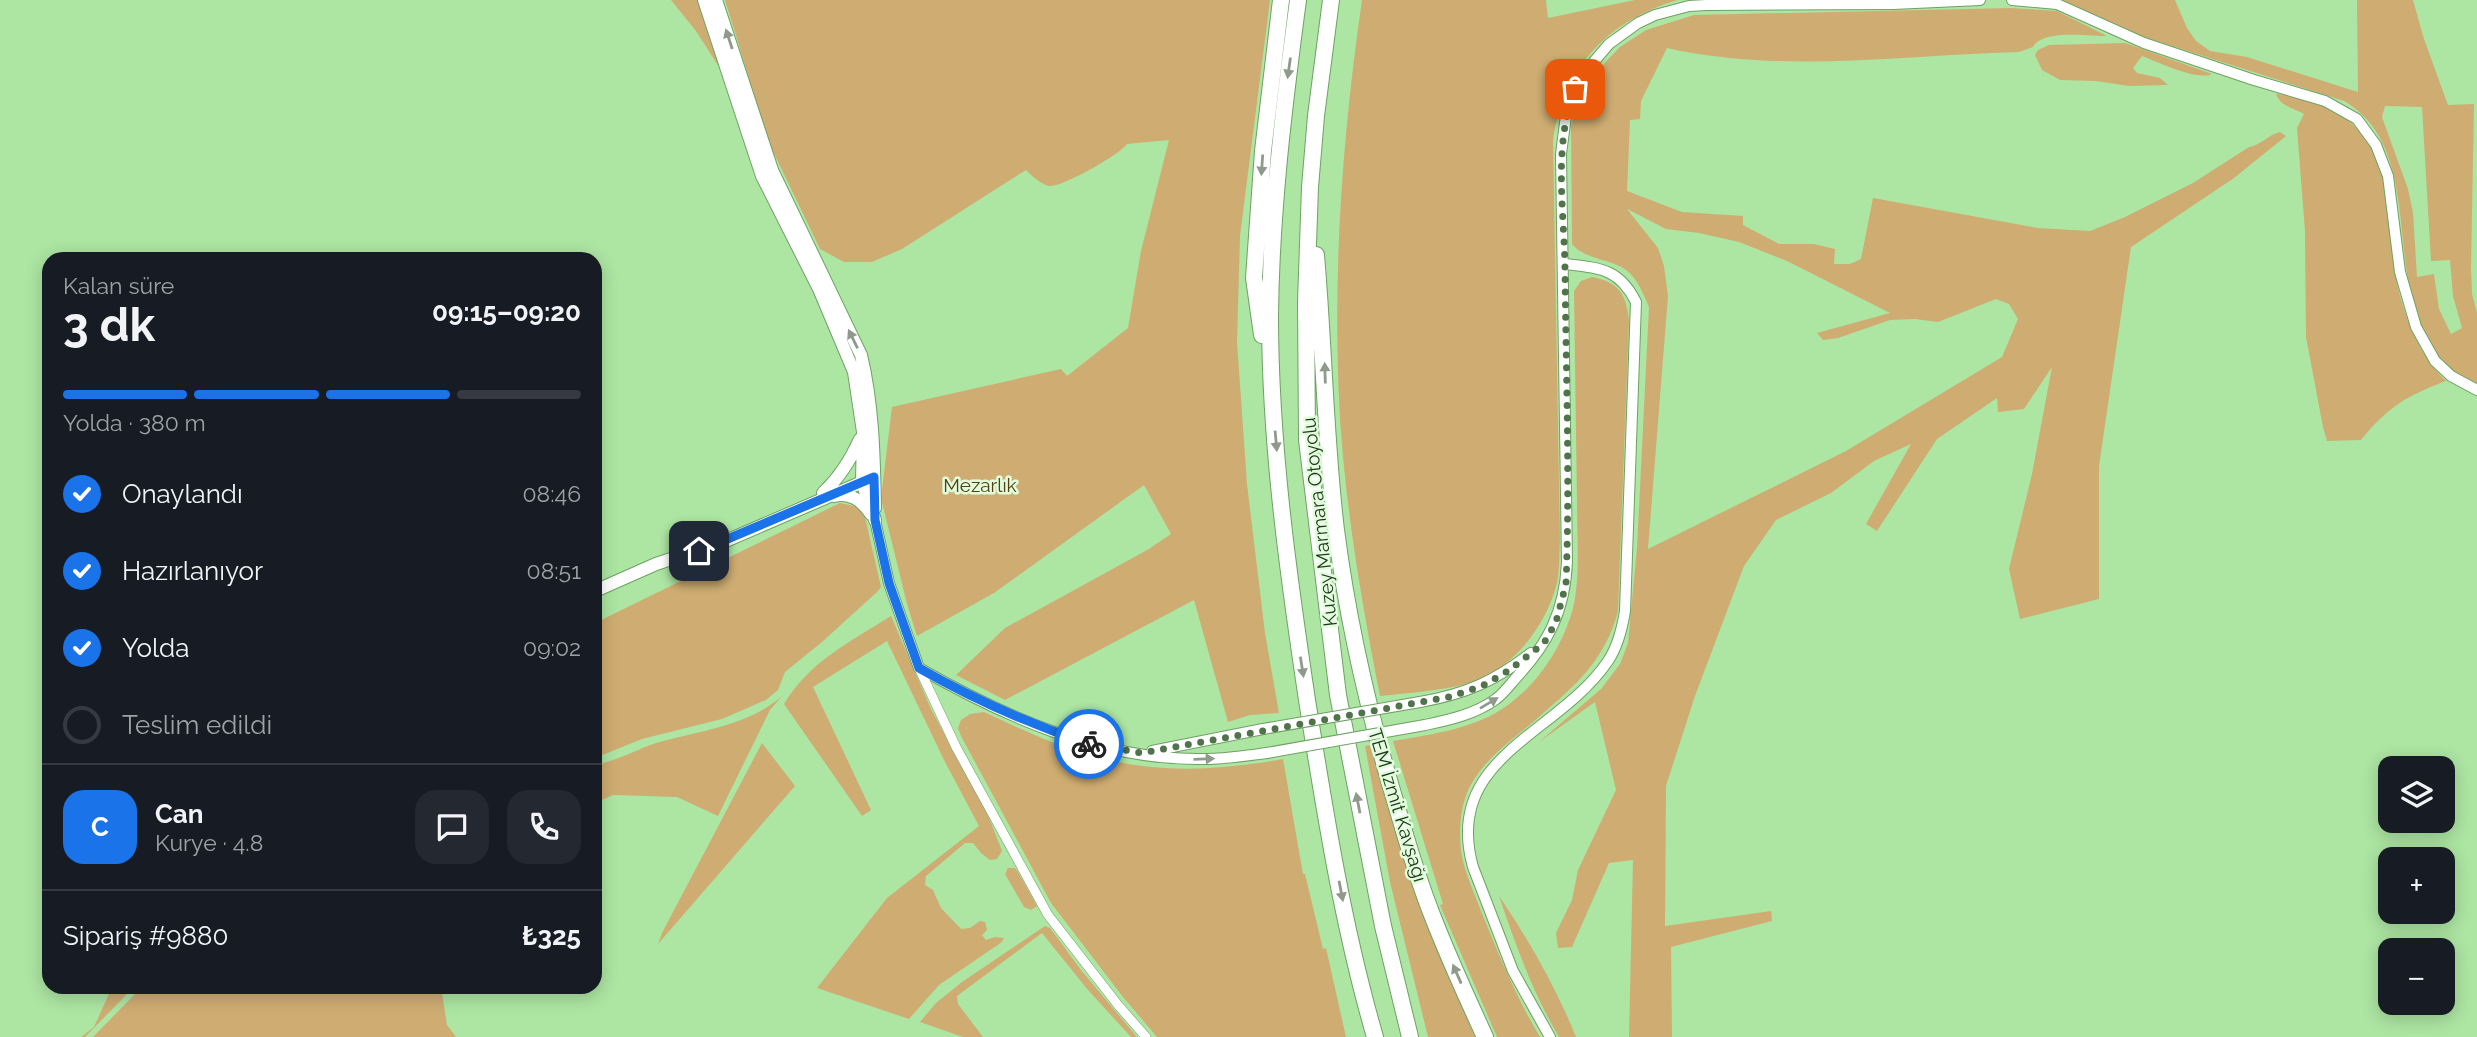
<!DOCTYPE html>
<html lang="tr">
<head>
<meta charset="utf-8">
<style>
  :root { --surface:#171b24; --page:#242831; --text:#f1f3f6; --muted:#9ea1a6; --line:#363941; --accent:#1a73e8 }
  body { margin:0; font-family:Raleway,sans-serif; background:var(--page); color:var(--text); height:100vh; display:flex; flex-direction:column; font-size:26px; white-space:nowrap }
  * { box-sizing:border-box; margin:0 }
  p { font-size:23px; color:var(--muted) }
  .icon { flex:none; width:38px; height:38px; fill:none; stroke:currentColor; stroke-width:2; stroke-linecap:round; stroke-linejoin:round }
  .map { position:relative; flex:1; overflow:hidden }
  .side { position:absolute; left:42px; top:252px; width:560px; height:742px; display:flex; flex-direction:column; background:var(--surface); border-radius:21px; box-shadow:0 4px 18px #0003 }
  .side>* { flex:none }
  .controls { position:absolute; left:2378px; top:756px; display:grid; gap:14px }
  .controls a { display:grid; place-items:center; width:77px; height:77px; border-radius:14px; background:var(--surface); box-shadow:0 4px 18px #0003; font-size:35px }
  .pin { position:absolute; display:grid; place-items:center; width:60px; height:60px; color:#fff; margin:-30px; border-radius:14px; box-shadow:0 4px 10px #0006 }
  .courier { position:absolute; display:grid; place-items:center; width:70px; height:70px; margin:-35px; border:5px solid #1a73e8; border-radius:50%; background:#fff; color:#222; box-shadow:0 2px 9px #0007 }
  .overview em { font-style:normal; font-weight:700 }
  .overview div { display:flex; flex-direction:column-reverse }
  .overview { display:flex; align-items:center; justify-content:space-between; height:119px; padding:0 21px }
  h1 { font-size:46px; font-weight:700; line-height:52px }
  .bar { display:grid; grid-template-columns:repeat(4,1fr); gap:10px 7px; align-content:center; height:84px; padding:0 21px }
  .bar i { height:9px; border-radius:5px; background:var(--line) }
  .bar .active { background:var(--accent) }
  .bar p { grid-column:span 4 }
  .line { display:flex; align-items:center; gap:18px; padding:0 21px; border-top:2px solid var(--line) }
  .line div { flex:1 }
  .round { display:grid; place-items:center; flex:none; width:74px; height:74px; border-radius:21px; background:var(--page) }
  ol { padding:0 21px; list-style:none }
  li { display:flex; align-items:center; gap:21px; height:77px }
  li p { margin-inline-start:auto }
  li .icon { padding:7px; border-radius:50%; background:var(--accent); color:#fff; stroke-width:4 }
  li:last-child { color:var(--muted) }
  li i { width:38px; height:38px; border:4px solid var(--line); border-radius:50% }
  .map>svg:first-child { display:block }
  .green { fill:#cfad72; fill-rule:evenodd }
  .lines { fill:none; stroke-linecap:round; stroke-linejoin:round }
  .minor-casing { stroke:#6da263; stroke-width:10 }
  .tertiary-casing { stroke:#6da263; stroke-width:12 }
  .secondary-casing { stroke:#6da263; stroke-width:14 }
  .motorway-casing { stroke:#6da263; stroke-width:18 }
  .minor { stroke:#fff; stroke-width:9 }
  .tertiary { stroke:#fff; stroke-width:10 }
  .secondary { stroke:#fff; stroke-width:12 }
  .motorway { stroke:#fff; stroke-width:16 }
  .tertiary-bridge-casing { stroke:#6da263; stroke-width:12; stroke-linecap:butt }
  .tertiary-bridge { stroke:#fff; stroke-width:10 }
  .oneway { fill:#8f9a8d }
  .done { stroke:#51734b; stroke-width:7; stroke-dasharray:0 12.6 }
  .route { stroke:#1a73e8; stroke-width:9 }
  .labels { text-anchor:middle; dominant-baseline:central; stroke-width:5; stroke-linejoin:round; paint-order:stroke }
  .park-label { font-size:19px; fill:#553e13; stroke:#e1fddc }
  .street-label { font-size:19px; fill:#1f351b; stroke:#e1fddc }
</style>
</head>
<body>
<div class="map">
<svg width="2477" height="1037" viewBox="0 0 2477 1037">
  <rect width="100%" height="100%" fill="#ade5a3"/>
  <path class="green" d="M 671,0 L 704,0 L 723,73 L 696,31 Z
    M 725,0 L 1270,0 L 1240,236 L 1237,342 L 1247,484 L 1265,633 L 1279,713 L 1250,715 L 1228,722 L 1194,600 L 1005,700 L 956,675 L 1005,628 L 1149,549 L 1171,534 L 1144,485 L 994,593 L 917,636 L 907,604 L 881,498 L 892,407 L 1061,369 L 1067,376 L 1128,328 L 1141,251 L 1169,140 L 1127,144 C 1121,154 1061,188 1049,186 C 1041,184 1032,176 1026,170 L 902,249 L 872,262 L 844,262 L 820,249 L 769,143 Z
    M 1362,0 L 1546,0 L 1548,18 L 1635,0 L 1678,0 C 1608,20 1563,68 1553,140 L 1560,540 C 1559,554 1560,569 1557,583 C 1546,627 1511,672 1466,684 C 1438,691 1408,693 1380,696 C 1362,604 1346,512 1340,418 C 1332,278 1342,138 1362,0 Z
    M 2061,0 L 2175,0 L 2187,28 L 2196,41 L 2210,51 L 2247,57 L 2358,92 L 2357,0 L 2413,0 L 2424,39 L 2448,105 L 2474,104 L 2471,268 L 2472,294 L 2477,313 L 2477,384 C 2359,336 2444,159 2344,101 L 2128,32 ZM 2385,106 L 2422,107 L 2431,261 L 2450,260 L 2453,296 L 2462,328 L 2451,334 L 2439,309 L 2434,274 L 2417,277 L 2413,213 L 2408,189 L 2382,117 Z
    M 2011,8 L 2057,11 L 2107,36 C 2089,36 2042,29 2033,47 L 2019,52 C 1902,55 1783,74 1667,48 L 1641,101 L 1640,119 L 1630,120 L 1627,191 L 1682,212 L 1743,216 L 1743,225 L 1779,244 L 1814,244 L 1835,249 L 1834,264 L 1850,264 L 1861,259 L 1873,198 L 2038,228 L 2090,231 L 2125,217 L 2193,183 L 2249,147 C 2261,145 2268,135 2280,132 L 2286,136 L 2234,178 L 2131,247 L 2099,466 L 2099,599 L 2020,619 L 2009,569 L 2032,474 L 2052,367 L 2024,409 L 1998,412 L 1997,398 L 1937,439 L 1877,531 L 1866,524 L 1911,444 L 1874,461 L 1831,493 L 1776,520 L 1744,566 L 1695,696 L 1666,786 L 1665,926 L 1771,911 L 1772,921 L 1671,947 L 1672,1037 L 1629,1037 L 1633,860 L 1609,863 L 1572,947 L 1558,948 L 1556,933 L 1572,900 L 1578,870 L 1616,790 L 1595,702 L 1539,742 L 1601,689 L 1620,664 L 1628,643 L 1637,548 L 1649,307 C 1643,294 1638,279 1626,270 C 1609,258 1585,260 1572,244 L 1571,126 L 1580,96 L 1598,70 L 1620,47 L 1646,30 L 1694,15 ZM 1627,209 L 1666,229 L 1699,233 L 1739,242 L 1787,261 L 1890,313 L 1817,333 L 1823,340 L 1838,338 L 1890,320 L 1915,319 L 1938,322 L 1996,299 L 2009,304 L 2018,319 L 2002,357 L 1846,451 L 1648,549 L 1668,296 L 1664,266 L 1658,248 Z
    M 2125,43 L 2131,45 L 2212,74 C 2197,81 2158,62 2142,56 L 2133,68 L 2137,73 L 2160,78 L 2168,85 L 2129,86 L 2096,81 L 2060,80 L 2042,70 L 2035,55 L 2038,50 L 2049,45 Z
    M 2276,94 C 2297,95 2319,103 2337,113 C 2401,150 2383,231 2399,292 C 2408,325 2421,357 2446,381 C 2406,396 2388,407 2361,440 L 2327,441 L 2323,427 L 2306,337 L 2305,231 L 2297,128 L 2304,114 C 2294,108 2281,107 2276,94 Z
    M 1592,277 C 1619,282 1626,294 1629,320 L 1618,611 C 1605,660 1577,684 1540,716 C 1515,738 1480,761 1467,793 C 1460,810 1459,832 1461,851 C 1464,871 1474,892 1481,911 C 1499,955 1516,997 1540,1037 L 1497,1037 L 1440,905 L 1443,904 L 1393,741 C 1433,734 1475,729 1508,705 C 1538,683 1560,650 1571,615 C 1581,586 1577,534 1577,504 C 1576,433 1575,362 1574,291 L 1581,281 Z
    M 840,503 L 859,507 L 865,517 L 881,587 L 877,592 L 822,642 L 785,672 L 778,690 L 766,700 L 722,719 L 642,739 L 595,758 L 595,623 Z
    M 891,616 L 931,709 L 988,815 L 1002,851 L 997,859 L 990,860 L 981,853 L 973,843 L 965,843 L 926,876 L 925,885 L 933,890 L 941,908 L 961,929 L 970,928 L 980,921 L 985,922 L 987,930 L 982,935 L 986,940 L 995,937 L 1004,938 L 1002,942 L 939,985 L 909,1019 L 817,988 L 887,898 L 979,826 L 944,760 L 887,641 L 813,687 L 871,810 L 862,816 L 784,704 C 810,661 850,642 891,616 Z
    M 782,696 L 770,710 L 718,816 L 677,797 L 613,795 L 595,803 L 595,765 C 616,761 636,750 656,743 C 698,731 748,726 782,696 Z
    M 984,712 C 1021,729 1060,748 1100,758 C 1161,774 1221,770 1283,759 L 1303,874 L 1305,874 L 1323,949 L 1326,948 L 1346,1037 L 1157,1037 L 1123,997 L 1051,903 L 961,736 L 958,728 L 961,720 L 970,714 Z
    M 762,743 L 795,786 L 658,944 L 662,933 Z
    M 1370,745 L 1421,907 L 1475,1037 L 1428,1037 L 1390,882 L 1365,746 Z
    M 1008,868 L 1015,868 L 1018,872 L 1037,906 L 1031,910 L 1024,907 L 1005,874 Z
    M 1499,896 C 1529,940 1556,987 1576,1037 L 1559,1037 C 1532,991 1516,946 1499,896 Z
    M 1045,926 L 1050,928 L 1081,970 L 1137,1037 L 1131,1037 L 1088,990 L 1042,933 L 957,996 L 958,1004 L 983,1037 L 963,1037 L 920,1022 L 936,1003 L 962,982 Z
    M 112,987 L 134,987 L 85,1037 L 81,1037 L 94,1027 Z
    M 142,987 L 441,987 L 447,1025 L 456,1037 L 93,1037 Z"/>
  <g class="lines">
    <defs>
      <path id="minor" d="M 919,668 L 956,747 L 1048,915 L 1118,1005 L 1146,1037"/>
      <path id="tertiary" d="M 2012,0 L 2057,4 L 2144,43 L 2254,80 L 2325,101 L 2357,119 L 2376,145 L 2388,176 L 2400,272 L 2416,327 L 2435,361 L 2451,376 L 2477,390
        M 875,520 L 889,583 L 919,668 C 1003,716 1099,759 1197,759 C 1220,760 1244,756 1267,753
        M 1420,702 C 1466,694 1495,681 1531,653
        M 1425,725 C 1449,720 1476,714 1496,699 C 1503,694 1509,686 1515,679 C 1548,644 1565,611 1567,562 L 1561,154 L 1567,108 L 1585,72 L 1609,44 L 1638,23 L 1655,15 L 1689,6 L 1706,5 L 1893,4 L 1980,0
        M 1152,751 L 1263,729
        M 1550,1037 L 1513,971 L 1473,867 C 1442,757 1558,735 1608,661 C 1618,646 1622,630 1625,611 L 1636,302 C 1619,268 1599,268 1565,264"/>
      <path id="secondary" d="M 704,0 L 762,176 L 819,289 L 854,372 L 863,432 L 862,482 L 875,520
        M 716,0 L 772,170 L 861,355 C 873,405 874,457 875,508
        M 823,493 C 839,478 851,459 860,439
        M 834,496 C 851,492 862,501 871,514
        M 595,591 L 656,564 L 728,540 L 867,480"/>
      <path id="motorway" d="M 1298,0 C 1284,105 1271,210 1270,316 C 1270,444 1288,573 1307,700 C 1325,813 1343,927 1375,1037
        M 1331,0 L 1316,116 L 1310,187 L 1306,302 L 1307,440 L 1338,695 L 1383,926 L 1410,1037
        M 1316,255 C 1324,347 1325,439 1336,530 C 1348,623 1369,714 1396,804 C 1408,845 1420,886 1436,925 C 1451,963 1468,1000 1485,1037
        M 1262,335 L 1254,278 L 1263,151 L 1281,0"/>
    </defs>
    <use href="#minor" class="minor-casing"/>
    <use href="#tertiary" class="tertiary-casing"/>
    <use href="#secondary" class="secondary-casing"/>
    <use href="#motorway" class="motorway-casing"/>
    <use href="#minor" class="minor"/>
    <use href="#tertiary" class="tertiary"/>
    <use href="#secondary" class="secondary"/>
    <use href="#motorway" class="motorway"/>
    <defs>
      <path id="tertiary-bridge" d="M 1263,729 L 1420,702
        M 1267,753 L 1425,725"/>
    </defs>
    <use href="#tertiary-bridge" class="tertiary-bridge-casing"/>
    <use href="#tertiary-bridge" class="tertiary-bridge"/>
  </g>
  <defs><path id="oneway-solid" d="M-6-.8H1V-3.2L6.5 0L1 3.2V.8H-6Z" transform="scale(1.75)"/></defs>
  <g class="oneway">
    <use href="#oneway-solid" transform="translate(729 39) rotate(-108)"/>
    <use href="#oneway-solid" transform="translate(1289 68) rotate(98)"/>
    <use href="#oneway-solid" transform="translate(1262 165) rotate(94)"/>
    <use href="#oneway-solid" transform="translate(853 339) rotate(-116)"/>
    <use href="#oneway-solid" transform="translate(1325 373) rotate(-92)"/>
    <use href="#oneway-solid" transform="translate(1276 441) rotate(85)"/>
    <use href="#oneway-solid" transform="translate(1302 667) rotate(81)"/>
    <use href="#oneway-solid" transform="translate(1489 703) rotate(-31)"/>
    <use href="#oneway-solid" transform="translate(1204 759) rotate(-2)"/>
    <use href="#oneway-solid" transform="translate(1358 803) rotate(-101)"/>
    <use href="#oneway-solid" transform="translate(1341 891) rotate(79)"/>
    <use href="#oneway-solid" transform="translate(1457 974) rotate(-114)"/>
  </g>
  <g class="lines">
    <path class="done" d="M 1089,744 L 1142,753 L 1449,697 L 1482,686 L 1508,671 L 1544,643 L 1556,622 L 1566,584 C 1570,479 1566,373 1565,268 C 1564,209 1553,145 1575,89"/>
    <path class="route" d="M 699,551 L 874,477 L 875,520 L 889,583 L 919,668 C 973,699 1030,724 1089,744"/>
  </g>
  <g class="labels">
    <g class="park-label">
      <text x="980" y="485">Mezarlık</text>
    </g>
    <g class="street-label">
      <text transform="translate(1319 522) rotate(-96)">Kuzey Marmara Otoyolu</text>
      <text transform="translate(1398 805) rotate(73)">TEM İzmit Kavşağı</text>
    </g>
  </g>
</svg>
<div class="controls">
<a><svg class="icon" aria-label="layers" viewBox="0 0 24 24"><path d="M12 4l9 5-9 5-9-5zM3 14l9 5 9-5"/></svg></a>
<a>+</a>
<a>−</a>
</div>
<div class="pin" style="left:1575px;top:89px;background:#ea580c"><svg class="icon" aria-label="bag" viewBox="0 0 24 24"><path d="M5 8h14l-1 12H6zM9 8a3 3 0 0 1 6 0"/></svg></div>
<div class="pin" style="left:699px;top:551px;background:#1f2937"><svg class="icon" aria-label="home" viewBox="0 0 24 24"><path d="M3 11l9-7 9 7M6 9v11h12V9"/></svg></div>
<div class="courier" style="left:1089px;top:744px"><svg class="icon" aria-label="bike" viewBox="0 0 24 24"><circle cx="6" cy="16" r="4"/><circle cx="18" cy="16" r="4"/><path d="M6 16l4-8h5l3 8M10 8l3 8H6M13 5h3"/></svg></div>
<section class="side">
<div class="overview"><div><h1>3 dk</h1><p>Kalan süre</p></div><em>09:15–09:20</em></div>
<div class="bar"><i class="active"></i><i class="active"></i><i class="active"></i><i></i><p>Yolda · 380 m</p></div>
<ol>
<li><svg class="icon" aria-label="check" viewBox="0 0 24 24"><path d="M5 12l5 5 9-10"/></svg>Onaylandı<p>08:46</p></li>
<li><svg class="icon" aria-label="check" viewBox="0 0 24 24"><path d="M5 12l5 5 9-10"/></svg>Hazırlanıyor<p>08:51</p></li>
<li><svg class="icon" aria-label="check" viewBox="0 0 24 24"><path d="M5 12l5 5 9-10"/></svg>Yolda<p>09:02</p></li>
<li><i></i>Teslim edildi</li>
</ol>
<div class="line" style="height:126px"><b class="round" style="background:var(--accent);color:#fff">C</b><div><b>Can</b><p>Kurye · 4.8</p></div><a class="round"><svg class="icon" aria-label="chat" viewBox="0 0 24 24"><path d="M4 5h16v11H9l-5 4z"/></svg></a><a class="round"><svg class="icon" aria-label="phone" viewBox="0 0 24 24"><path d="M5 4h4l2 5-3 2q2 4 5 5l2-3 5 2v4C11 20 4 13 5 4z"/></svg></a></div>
<div class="line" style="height:91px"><div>Sipariş #9880</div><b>₺325</b></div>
</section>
</div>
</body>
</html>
